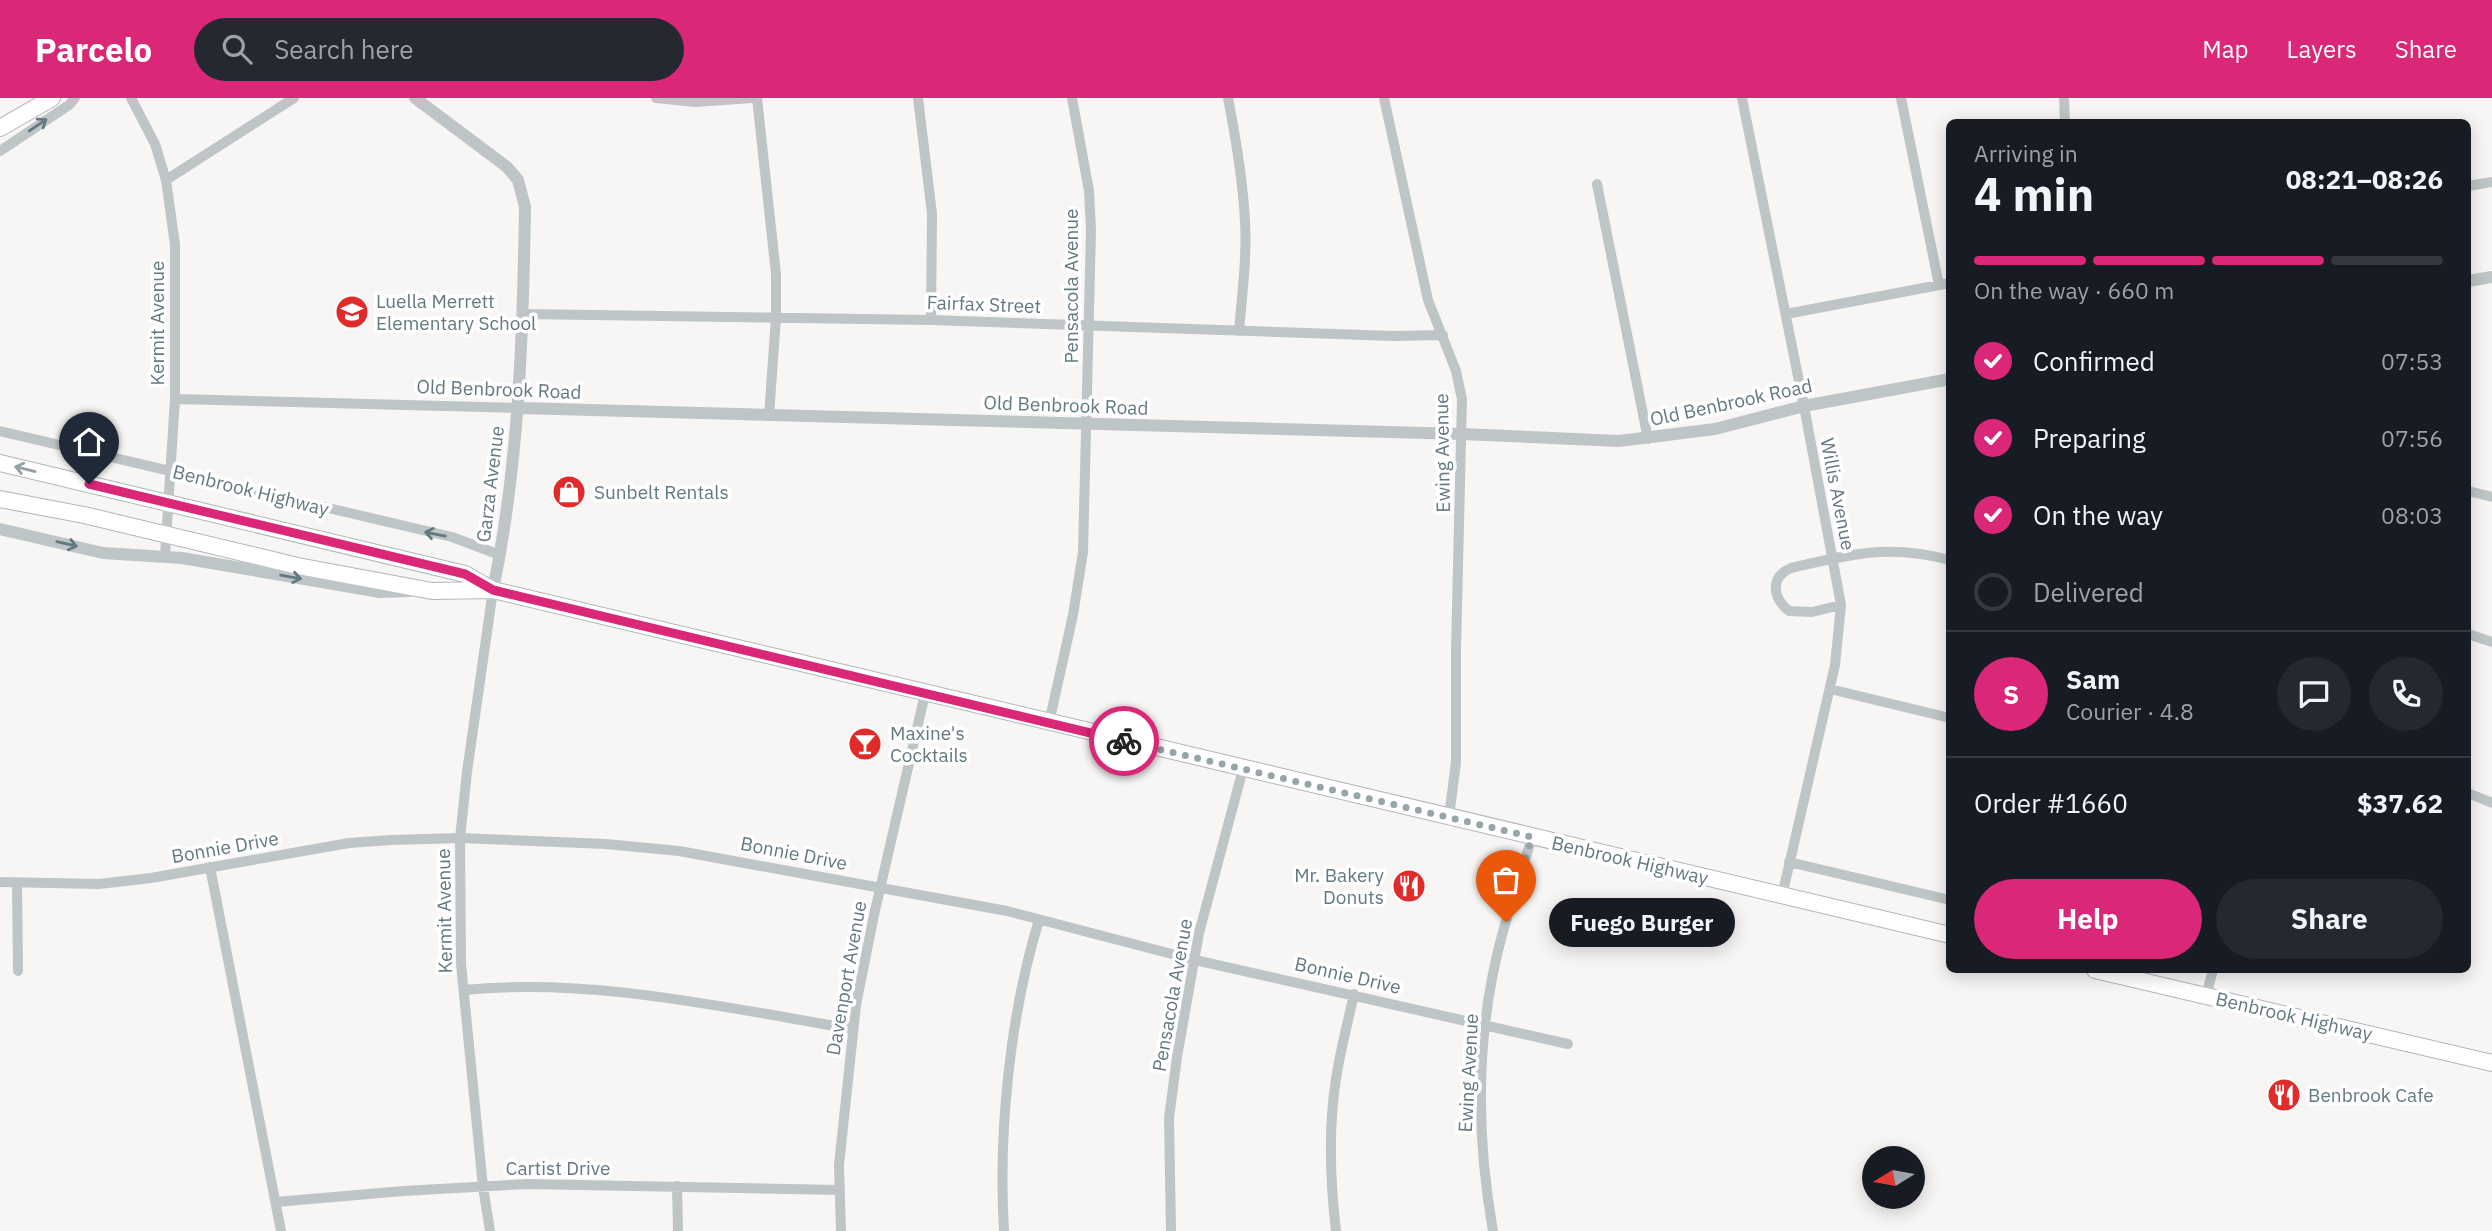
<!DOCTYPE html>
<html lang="en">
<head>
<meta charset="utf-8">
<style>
  :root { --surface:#171b24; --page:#242831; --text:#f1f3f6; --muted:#9ea1a6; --line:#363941; --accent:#db2777 }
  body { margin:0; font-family:"IBM Plex Sans",sans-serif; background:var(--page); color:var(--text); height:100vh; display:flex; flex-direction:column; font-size:26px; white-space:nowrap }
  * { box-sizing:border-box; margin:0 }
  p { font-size:23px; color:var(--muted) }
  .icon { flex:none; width:38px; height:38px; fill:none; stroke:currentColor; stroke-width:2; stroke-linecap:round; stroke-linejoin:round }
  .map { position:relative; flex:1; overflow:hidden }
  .side { position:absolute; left:1946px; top:21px; width:525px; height:854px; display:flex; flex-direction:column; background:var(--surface); border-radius:10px; box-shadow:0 4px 18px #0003 }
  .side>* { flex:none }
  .needle { width:46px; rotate:259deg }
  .tools { position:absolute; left:1862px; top:1048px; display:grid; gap:14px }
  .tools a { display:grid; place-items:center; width:63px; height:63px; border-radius:50%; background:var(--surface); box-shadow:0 4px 18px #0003; font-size:35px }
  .pin { position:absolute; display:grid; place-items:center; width:60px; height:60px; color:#fff; margin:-72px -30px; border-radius:50% 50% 50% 0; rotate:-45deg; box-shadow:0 0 7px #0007 }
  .pin .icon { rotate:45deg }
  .courier { position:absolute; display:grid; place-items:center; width:70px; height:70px; margin:-35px; border:5px solid #db2777; border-radius:50%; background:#fff; color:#222; box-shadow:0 2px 9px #0007 }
  .bubble { position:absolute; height:49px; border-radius:24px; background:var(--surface); box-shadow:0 4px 18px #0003; font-size:23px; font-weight:800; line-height:49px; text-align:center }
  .overview em { font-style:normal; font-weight:800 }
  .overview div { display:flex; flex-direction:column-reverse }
  .overview { display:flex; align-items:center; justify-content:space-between; height:119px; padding:0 28px }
  h1 { font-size:46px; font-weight:800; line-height:52px }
  .bar { display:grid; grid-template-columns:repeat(4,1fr); gap:10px 7px; align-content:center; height:84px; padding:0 28px }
  .bar i { height:9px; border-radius:5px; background:var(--line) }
  .bar .selected { background:var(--accent) }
  .bar p { grid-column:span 4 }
  .line { display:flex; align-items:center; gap:18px; padding:0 28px; border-top:2px solid var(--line) }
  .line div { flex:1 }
  .round { display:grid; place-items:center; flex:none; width:74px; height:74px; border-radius:37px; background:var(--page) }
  ol { padding:0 28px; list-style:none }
  li { display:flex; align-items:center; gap:21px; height:77px }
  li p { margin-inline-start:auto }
  li .icon { padding:7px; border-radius:50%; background:var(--accent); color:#fff; stroke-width:4 }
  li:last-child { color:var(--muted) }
  li i { width:38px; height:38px; border:4px solid var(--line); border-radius:50% }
  .cta { display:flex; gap:14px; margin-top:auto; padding:14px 28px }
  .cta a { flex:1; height:80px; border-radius:42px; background:var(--accent); color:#fff; font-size:28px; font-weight:800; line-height:80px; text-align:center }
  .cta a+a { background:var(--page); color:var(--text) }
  header { display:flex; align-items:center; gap:42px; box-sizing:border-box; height:98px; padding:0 35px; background:var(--accent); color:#fff }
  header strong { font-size:33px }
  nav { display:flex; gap:38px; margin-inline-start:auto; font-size:24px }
  .search { width:490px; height:63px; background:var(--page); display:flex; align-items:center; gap:18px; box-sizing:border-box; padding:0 24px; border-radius:38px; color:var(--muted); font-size:26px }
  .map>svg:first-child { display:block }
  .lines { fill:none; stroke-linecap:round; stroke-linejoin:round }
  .primary-casing { stroke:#afb7b9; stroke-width:18 }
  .minor { stroke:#bec5c7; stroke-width:10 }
  .tertiary { stroke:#bec5c7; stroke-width:12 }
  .primary { stroke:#fff; stroke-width:16 }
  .oneway { stroke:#62797f }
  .oneway2 { stroke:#91a1a5 }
  .done { stroke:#96a5a8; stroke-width:7; stroke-dasharray:0 12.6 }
  .route { stroke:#db2777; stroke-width:9 }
  .labels { text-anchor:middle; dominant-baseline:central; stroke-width:7; stroke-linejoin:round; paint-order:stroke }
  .street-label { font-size:19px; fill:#62797f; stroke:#fff }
  .poi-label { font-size:19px; fill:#62797f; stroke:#fff; text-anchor:start }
</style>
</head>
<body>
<header>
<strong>Parcelo</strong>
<div class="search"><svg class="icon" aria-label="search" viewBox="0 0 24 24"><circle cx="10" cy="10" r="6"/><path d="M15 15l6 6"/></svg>Search here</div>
<nav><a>Map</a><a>Layers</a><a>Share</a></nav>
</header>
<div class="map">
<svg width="2492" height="1133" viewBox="0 0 2492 1133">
  <rect width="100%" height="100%" fill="#f7f6f4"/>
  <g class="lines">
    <defs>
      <path id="primary" d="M 0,30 L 52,0
        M 0,365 L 465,476 L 491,491
        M 0,401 L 84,417 L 298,468 L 432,493 L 493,492 L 1950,837
        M 2095,872 L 2492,965"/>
    </defs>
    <use href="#primary" class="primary-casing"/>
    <path class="minor" d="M 131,0 L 155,46 L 166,82 L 175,147 L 175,301 L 165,458
      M 656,0 L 695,4 L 752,0
      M 757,0 L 776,176 L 776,219 L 769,318
      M 918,0 L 932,116 L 931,222
      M 1228,0 C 1236,41 1243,83 1245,124 C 1247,161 1242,197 1239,233
      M 1384,0 L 1428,202 L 1456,273 L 1462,301 L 1456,552 L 1456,664 L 1449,719
      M 1742,0 L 1804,308 L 1841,507 L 1835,567 L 1782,798
      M 1901,0 L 1939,187
      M 2064,0 L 2065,24
      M 0,53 L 69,7 L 75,0
      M 166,82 L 294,0
      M 1597,86 L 1648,341
      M 2468,88 L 2492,84
      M 523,216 L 931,222 L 1394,238 L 1443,237
      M 1786,216 L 1950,185
      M 175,301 L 519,310
      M 0,333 L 452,439 L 500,457
      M 2468,393 L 2492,399
      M 1841,507 L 1812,514 L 1789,513 C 1772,499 1770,479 1791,470 C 1853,456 1887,446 1950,462
      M 2468,536 L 2492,544
      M 1830,591 L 1950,620
      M 1049,625 L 1073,517 L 1083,454 L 1091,132 L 1089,93 L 1072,0
      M 2468,695 L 2492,705
      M 1789,764 L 1950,802
      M 210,769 L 281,1133
      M 0,784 L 99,786 L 151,780 L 349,745 L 391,742 L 460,740 L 606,746 L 679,753 L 1007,813 L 1195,862 L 1568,946
      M 17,785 L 18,873
      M 464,892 C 591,879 727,910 853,931
      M 2206,898 L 2213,872
      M 677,1088 L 678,1133
      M 276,1104 L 403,1093 L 527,1086 L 840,1092
      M 490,1133 L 483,1089 L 461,866 L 460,740 L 467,674 L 493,492
      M 841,1133 L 839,1067 L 856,907 L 874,817 L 925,596
      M 1004,1133 C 998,1034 1010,917 1039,822
      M 1171,1133 L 1169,1020 L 1177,959 L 1199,835 L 1243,671
      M 1336,1133 C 1330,1082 1328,1032 1336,981 C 1340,953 1348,924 1354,896
      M 1493,1133 C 1476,1037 1476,936 1501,841 C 1510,807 1522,773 1532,739"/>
    <path class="tertiary" d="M 415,0 L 507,69 L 518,82 L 525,109 C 523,238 519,366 493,492
      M 2468,183 L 2492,179
      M 519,310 L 1462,336 L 1619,343 L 1715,331 L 1804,308 L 1950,281
      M 0,431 L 103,455 L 182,460 L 380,494 L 410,493"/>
    <use href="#primary" class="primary"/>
  </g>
  <defs><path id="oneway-shaft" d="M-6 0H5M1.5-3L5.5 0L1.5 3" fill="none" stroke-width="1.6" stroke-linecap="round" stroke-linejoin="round" transform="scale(1.75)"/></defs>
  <g class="oneway">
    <use href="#oneway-shaft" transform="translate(38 27) rotate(-34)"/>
    <use href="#oneway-shaft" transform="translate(435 436) rotate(-169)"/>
    <use href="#oneway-shaft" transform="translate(67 446) rotate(13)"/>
    <use href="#oneway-shaft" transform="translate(291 479) rotate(10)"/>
  </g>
  <use class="oneway2" href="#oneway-shaft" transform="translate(25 371) rotate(-166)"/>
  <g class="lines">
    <path class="done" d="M 1124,643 L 1532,739 L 1506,824"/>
    <path class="route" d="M 89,386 L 465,476 L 493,492 L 1124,643"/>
  </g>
  <defs>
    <symbol id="school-disc" viewBox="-11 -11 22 22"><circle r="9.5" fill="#e12b2a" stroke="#fff"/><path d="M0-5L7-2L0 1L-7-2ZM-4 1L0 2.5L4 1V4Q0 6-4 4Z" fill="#fff"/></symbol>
    <symbol id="shop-disc" viewBox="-11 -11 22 22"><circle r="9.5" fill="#e12b2a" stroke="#fff"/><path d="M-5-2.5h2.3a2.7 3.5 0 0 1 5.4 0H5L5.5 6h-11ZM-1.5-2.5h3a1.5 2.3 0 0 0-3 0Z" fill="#fff"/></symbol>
    <symbol id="bar-disc" viewBox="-11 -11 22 22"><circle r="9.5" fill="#e12b2a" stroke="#fff"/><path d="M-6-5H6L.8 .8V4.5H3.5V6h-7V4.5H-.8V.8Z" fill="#fff"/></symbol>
    <symbol id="restaurant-disc" viewBox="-11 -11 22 22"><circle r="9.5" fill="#e12b2a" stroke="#fff"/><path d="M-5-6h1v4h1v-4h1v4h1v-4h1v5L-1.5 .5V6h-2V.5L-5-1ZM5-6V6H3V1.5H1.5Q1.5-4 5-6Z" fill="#fff"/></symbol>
  </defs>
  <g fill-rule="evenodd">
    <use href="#school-disc" x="333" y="195" width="38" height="38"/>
    <use href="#shop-disc" x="550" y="375" width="38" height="38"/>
    <use href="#bar-disc" x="846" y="627" width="38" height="38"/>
    <use href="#restaurant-disc" x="1390" y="769" width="38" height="38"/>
    <use href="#restaurant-disc" x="2265" y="978" width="38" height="38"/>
  </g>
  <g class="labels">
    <g class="street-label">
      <text transform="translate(1071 188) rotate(-90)">Pensacola Avenue</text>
      <text transform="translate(984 206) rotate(2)">Fairfax Street</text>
      <text transform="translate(157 225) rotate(-90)">Kermit Avenue</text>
      <text transform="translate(499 291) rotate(2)">Old Benbrook Road</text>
      <text transform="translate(1731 304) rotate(-12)">Old Benbrook Road</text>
      <text transform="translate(1066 307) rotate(2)">Old Benbrook Road</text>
      <text transform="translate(1442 355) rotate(-91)">Ewing Avenue</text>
      <text transform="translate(490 386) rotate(-83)">Garza Avenue</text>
      <text transform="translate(251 392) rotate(14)">Benbrook Highway</text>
      <text transform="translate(1838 396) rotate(79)">Willis Avenue</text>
      <text transform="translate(225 749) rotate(-10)">Bonnie Drive</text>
      <text transform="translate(794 755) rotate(11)">Bonnie Drive</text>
      <text transform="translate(1630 762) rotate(13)">Benbrook Highway</text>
      <text transform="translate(444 813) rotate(-91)">Kermit Avenue</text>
      <text transform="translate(1348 877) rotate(13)">Bonnie Drive</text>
      <text transform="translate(846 880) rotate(-80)">Davenport Avenue</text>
      <text transform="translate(1172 897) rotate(-80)">Pensacola Avenue</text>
      <text transform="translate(2294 918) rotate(13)">Benbrook Highway</text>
      <text transform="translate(1468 975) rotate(-87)">Ewing Avenue</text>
      <text x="558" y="1070">Cartist Drive</text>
    </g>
    <g class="poi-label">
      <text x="376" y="203">Luella Merrett<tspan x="376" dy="22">Elementary School</tspan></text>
      <text x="594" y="394">Sunbelt Rentals</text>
      <text x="890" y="635">Maxine's<tspan x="890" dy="22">Cocktails</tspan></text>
      <text x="1384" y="777" text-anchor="end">Mr. Bakery<tspan x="1384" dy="22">Donuts</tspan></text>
      <text x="2308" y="997">Benbrook Cafe</text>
    </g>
  </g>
</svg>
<div class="tools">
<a><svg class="needle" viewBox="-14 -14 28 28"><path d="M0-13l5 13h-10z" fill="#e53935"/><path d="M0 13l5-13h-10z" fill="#9ea1a6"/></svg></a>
</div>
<div class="pin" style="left:1506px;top:824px;background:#ea580c"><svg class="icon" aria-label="bag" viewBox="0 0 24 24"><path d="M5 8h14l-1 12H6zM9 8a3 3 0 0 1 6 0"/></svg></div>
<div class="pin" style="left:89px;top:386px;background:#1f2937"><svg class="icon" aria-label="home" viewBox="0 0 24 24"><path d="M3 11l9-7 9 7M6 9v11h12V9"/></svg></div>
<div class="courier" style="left:1124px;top:643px"><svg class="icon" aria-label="bike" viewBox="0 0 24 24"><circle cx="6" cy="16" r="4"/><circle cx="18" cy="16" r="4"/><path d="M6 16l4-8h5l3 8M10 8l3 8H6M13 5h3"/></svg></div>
<div class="bubble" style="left:1549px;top:800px;width:186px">Fuego Burger</div>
<section class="side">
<div class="overview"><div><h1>4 min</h1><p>Arriving in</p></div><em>08:21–08:26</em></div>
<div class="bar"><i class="selected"></i><i class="selected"></i><i class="selected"></i><i></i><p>On the way · 660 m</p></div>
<ol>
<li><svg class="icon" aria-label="check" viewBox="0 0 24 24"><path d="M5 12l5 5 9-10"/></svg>Confirmed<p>07:53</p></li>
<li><svg class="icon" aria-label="check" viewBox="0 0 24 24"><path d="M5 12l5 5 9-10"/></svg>Preparing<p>07:56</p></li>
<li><svg class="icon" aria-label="check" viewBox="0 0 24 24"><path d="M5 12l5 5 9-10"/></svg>On the way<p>08:03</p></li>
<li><i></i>Delivered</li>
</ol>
<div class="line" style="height:126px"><b class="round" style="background:var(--accent);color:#fff">S</b><div><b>Sam</b><p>Courier · 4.8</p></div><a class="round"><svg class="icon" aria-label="chat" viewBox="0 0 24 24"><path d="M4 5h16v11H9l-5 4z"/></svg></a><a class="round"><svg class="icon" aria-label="phone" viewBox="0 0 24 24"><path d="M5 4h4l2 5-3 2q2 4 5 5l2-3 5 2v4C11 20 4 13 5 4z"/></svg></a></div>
<div class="line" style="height:91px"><div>Order #1660</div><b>$37.62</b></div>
<div class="cta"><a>Help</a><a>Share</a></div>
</section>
</div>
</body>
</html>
